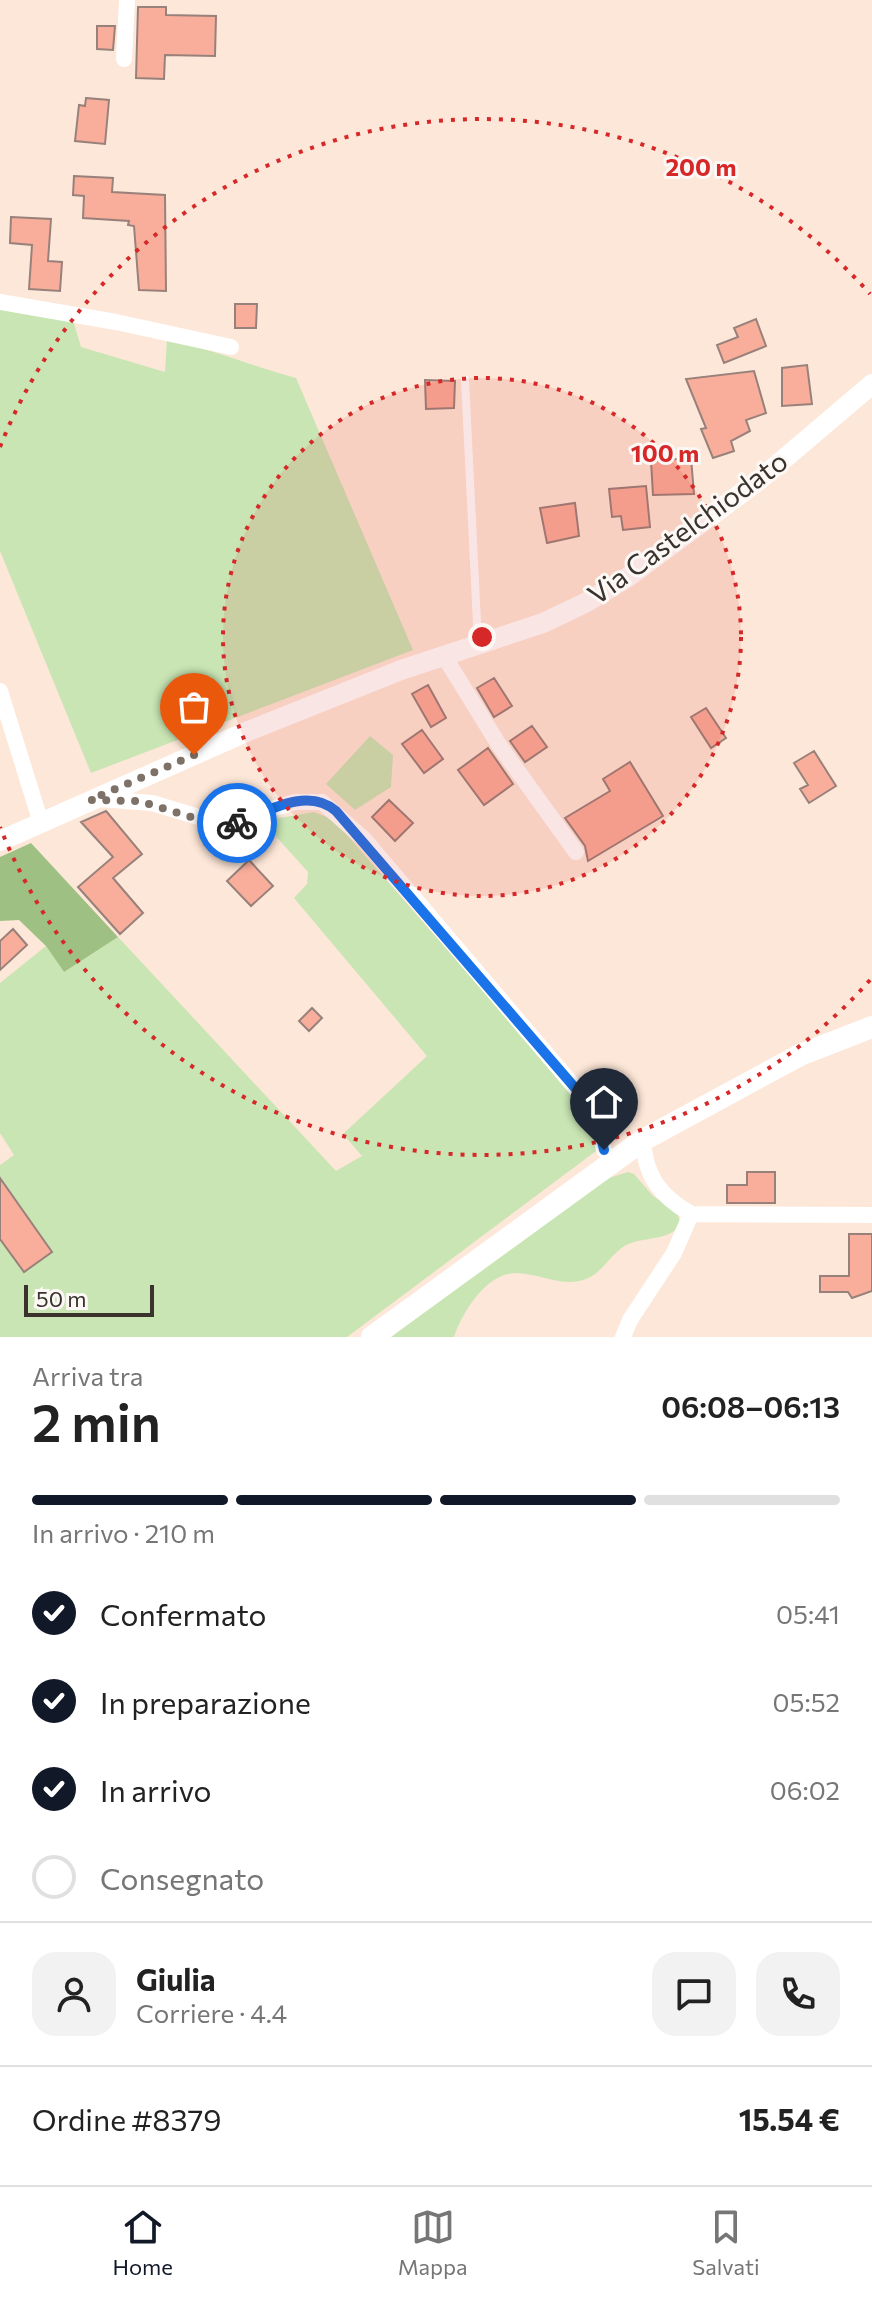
<!DOCTYPE html>
<html lang="it">
<head>
<meta charset="utf-8">
<style>
  :root { --surface:#fff; --page:#f2f2f2; --text:#222; --muted:#767676; --line:#e0e0e0; --accent:#111827 }
  body { margin:0; font-family:Commissioner,sans-serif; background:var(--page); color:var(--text); height:100vh; display:flex; flex-direction:column; font-size:30px; white-space:nowrap }
  * { box-sizing:border-box; margin:0 }
  p { font-size:26px; color:var(--muted) }
  .icon { flex:none; width:44px; height:44px; fill:none; stroke:currentColor; stroke-width:2; stroke-linecap:round; stroke-linejoin:round }
  .map { position:relative; height:1337px; overflow:hidden }
  .side { display:flex; flex-direction:column; background:var(--surface); flex:1 }
  .side>* { flex:none }
  .scale { position:absolute; left:24px; bottom:20px; width:130px; box-sizing:border-box; padding-left:8px; border:4px solid #3a322c; border-top:0; font-size:22px; line-height:28px; white-space:nowrap; color:#3a322c; -webkit-text-stroke:6px #fcf8f5; paint-order:stroke }
  .pin { position:absolute; display:grid; place-items:center; width:68px; height:68px; color:#fff; margin:-82px -34px; border-radius:50% 50% 50% 0; rotate:-45deg; box-shadow:0 0 8px #0007 }
  .pin .icon { rotate:45deg }
  .courier { position:absolute; display:grid; place-items:center; width:80px; height:80px; margin:-40px; border:6px solid #1a73e8; border-radius:50%; background:#fff; color:#222; box-shadow:0 2px 10px #0007 }
  .headline em { font-style:normal; font-weight:600 }
  .headline div { display:flex; flex-direction:column-reverse }
  .headline { display:flex; align-items:center; justify-content:space-between; height:136px; padding:0 32px }
  h1 { font-size:52px; font-weight:600; line-height:60px }
  .bar { display:grid; grid-template-columns:repeat(4,1fr); gap:12px 8px; align-content:center; height:96px; padding:0 32px }
  .bar i { height:10px; border-radius:6px; background:var(--line) }
  .bar .current { background:var(--accent) }
  .bar p { grid-column:span 4 }
  .line { display:flex; align-items:center; gap:20px; padding:0 32px; border-top:2px solid var(--line) }
  .line div { flex:1 }
  .round { display:grid; place-items:center; flex:none; width:84px; height:84px; border-radius:24px; background:var(--page) }
  ol { padding:0 32px; list-style:none }
  li { display:flex; align-items:center; gap:24px; height:88px }
  li p { margin-inline-start:auto }
  li .icon { padding:8px; border-radius:50%; background:var(--accent); color:#fff; stroke-width:4 }
  li:last-child { color:var(--muted) }
  li i { width:44px; height:44px; border:4px solid var(--line); border-radius:50% }
  .menu { display:flex; justify-content:space-around; align-items:center; height:112px; border-top:2px solid var(--line); background:var(--surface); font-size:22px; color:var(--muted) }
  .menu a { display:grid; justify-items:center; gap:4px }
  .menu .current { color:var(--accent) }
  .map>svg:first-child { display:block }
  .green { fill:#c9e5b4 }
  .forest { fill:#9ec183 }
  .building { fill:#f9ae9b; stroke:#99817b; stroke-width:2 }
  .lines { fill:none; stroke-linecap:round; stroke-linejoin:round }
  .service { stroke:#fff; stroke-width:8 }
  .minor { stroke:#fff; stroke-width:16 }
  .tertiary { stroke:#fff; stroke-width:20 }
  .secondary { stroke:#fff; stroke-width:22 }
  .done { stroke:#7e7168; stroke-width:8; stroke-dasharray:0 14.4 }
  .route { stroke:#1a73e8; stroke-width:10 }
  .ring { fill:none; stroke:#d62828; stroke-width:4; stroke-dasharray:4 8 }
  .labels { text-anchor:middle; dominant-baseline:central; stroke-width:6; stroke-linejoin:round; paint-order:stroke }
  .street-label { font-size:28px; fill:#3a322c; stroke:#fcf8f5 }
  .centre { fill:#d62828; stroke:#fcf8f5; stroke-width:4 }
  .ring-label { font-size:24px; text-anchor:middle; font-weight:bold; fill:#d62828; stroke:#fcf8f5; stroke-width:6; stroke-linejoin:round; paint-order:stroke }
</style>
</head>
<body>
<div class="map">
<svg width="872" height="1337" viewBox="0 0 872 1337">
  <rect width="100%" height="100%" fill="#fde7d8"/>
  <path class="green" d="M 0,307 L 73,320 L 81,347 L 165,372 L 167,339 C 212,349 251,366 296,378 L 413,650 L 91,773 L 0,551 Z
    M 370,736 L 393,755 L 391,787 L 355,810 L 326,784 Z
    M 314,812 L 334,820 L 592,1116 L 596,1151 L 347,1337 L 0,1337 L 0,1165 L 14,1155 L 0,1133 L 0,983 L 46,946 L 64,972 L 118,937 L 336,1171 L 362,1156 L 343,1134 L 427,1056 L 294,898 L 307,884 L 308,872 L 262,821 Z
    M 628,1172 L 634,1174 L 653,1196 L 677,1212 L 680,1223 C 673,1240 647,1237 631,1243 C 611,1250 604,1274 583,1280 C 560,1287 538,1273 516,1273 C 486,1273 462,1313 454,1337 L 391,1337 L 602,1180 Z"/>
  <path class="forest" d="M 31,843 L 118,937 L 64,972 L 46,946 L 19,920 L 0,921 L 0,857 Z"/>
  <path class="building" d="M 138,7 L 166,7 L 166,15 L 216,16 L 215,56 L 165,55 L 164,79 L 136,78 Z
    M 97,26 L 115,26 L 113,50 L 97,49 Z
    M 86,98 L 109,100 L 105,144 L 75,141 L 79,105 L 85,106 Z
    M 74,176 L 113,178 L 112,192 L 165,195 L 166,291 L 139,290 L 134,226 L 128,225 L 129,221 L 83,218 L 84,196 L 73,195 Z
    M 11,217 L 51,219 L 48,261 L 62,262 L 60,291 L 29,289 L 32,245 L 10,243 Z
    M 235,304 L 257,304 L 256,328 L 235,328 Z
    M 756,319 L 766,346 L 724,363 L 717,345 L 738,337 L 734,328 Z
    M 807,365 L 812,404 L 782,406 L 782,368 Z
    M 754,371 L 766,413 L 746,420 L 750,431 L 731,441 L 734,451 L 713,458 L 701,429 L 706,428 L 686,379 Z
    M 425,380 L 455,381 L 454,408 L 426,409 Z
    M 691,458 L 694,494 L 653,495 L 651,461 Z
    M 646,486 L 650,527 L 623,530 L 621,516 L 612,517 L 609,489 Z
    M 575,503 L 579,536 L 547,543 L 540,508 Z
    M 494,678 L 512,706 L 494,717 L 477,688 Z
    M 428,685 L 446,718 L 431,727 L 412,694 Z
    M 706,708 L 726,738 L 711,748 L 691,717 Z
    M 532,726 L 547,747 L 525,762 L 510,741 Z
    M 422,730 L 443,759 L 424,773 L 402,744 Z
    M 488,748 L 513,784 L 484,805 L 458,770 Z
    M 814,751 L 836,786 L 809,803 L 800,789 L 808,785 L 794,763 Z
    M 630,762 L 663,816 L 588,861 L 585,846 L 565,818 L 610,791 L 603,779 Z
    M 389,800 L 413,823 L 395,841 L 372,817 Z
    M 106,811 L 142,854 L 113,878 L 143,913 L 120,934 L 78,887 L 113,857 L 81,822 Z
    M 249,860 L 273,886 L 251,906 L 227,881 Z
    M 13,929 L 27,945 L 0,970 L 0,941 Z
    M 312,1008 L 322,1018 L 309,1031 L 299,1021 Z
    M 747,1172 L 775,1172 L 775,1203 L 727,1203 L 727,1185 L 747,1185 Z
    M 0,1178 L 52,1252 L 24,1272 L 0,1239 Z
    M 849,1234 L 872,1234 L 872,1291 L 852,1298 L 848,1292 L 820,1292 L 820,1276 L 849,1276 Z"/>
  <g class="lines">
    <path class="service" d="M 465,380 L 478,643"/>
    <path class="minor" d="M 124,59 L 127,0
      M 0,302 L 116,322 L 231,347
      M 444,656 L 499,745 L 576,852
      M 0,691 L 41,823
      M 99,799 L 152,803 L 222,824 L 295,802 L 322,802 L 364,839 L 595,1111 L 604,1150
      M 643,1140 C 645,1176 660,1196 691,1214 L 872,1215
      M 623,1337 L 630,1320 L 674,1253 L 691,1214"/>
    <path class="tertiary" d="M 0,841 L 246,732 L 401,670 L 543,623 L 585,603 L 628,577 L 758,481 L 872,384"/>
    <path class="secondary" d="M 372,1337 L 643,1140 L 800,1055 L 872,1027"/>
  </g>
  <g class="lines">
    <path class="done" d="M 194,755 L 90,800 L 139,801 L 211,823 L 237,823"/>
    <path class="route" d="M 237,823 C 266,812 307,786 336,811 L 595,1111 L 604,1150"/>
  </g>
  <circle cx="482" cy="637" r="259" fill="#d62828" fill-opacity=".12"/>
  <g class="ring">
    <circle cx="482" cy="637" r="259"/>
    <path d="M870 980A518 518 0 0 1 0 827M0 447A518 518 0 0 1 870 294"/>
  </g>
  <g class="labels">
    <g class="street-label">
      <text transform="translate(687 527) rotate(-36)">Via Castelchiodato</text>
    </g>
  </g>
  <circle cx="482" cy="637" r="12" class="centre"/>
  <g class="ring-label">
    <text x="701" y="176">200 m</text>
    <text x="665" y="462">100 m</text>
  </g>
</svg>
<div class="scale">50 m</div>
<div class="pin" style="left:194px;top:755px;background:#ea580c"><svg class="icon" aria-label="bag" viewBox="0 0 24 24"><path d="M5 8h14l-1 12H6zM9 8a3 3 0 0 1 6 0"/></svg></div>
<div class="pin" style="left:604px;top:1150px;background:#1f2937"><svg class="icon" aria-label="home" viewBox="0 0 24 24"><path d="M3 11l9-7 9 7M6 9v11h12V9"/></svg></div>
<div class="courier" style="left:237px;top:823px"><svg class="icon" aria-label="bike" viewBox="0 0 24 24"><circle cx="6" cy="16" r="4"/><circle cx="18" cy="16" r="4"/><path d="M6 16l4-8h5l3 8M10 8l3 8H6M13 5h3"/></svg></div>
</div>
<section class="side">
<div class="headline"><div><h1>2 min</h1><p>Arriva tra</p></div><em>06:08–06:13</em></div>
<div class="bar"><i class="current"></i><i class="current"></i><i class="current"></i><i></i><p>In arrivo · 210 m</p></div>
<ol>
<li><svg class="icon" aria-label="check" viewBox="0 0 24 24"><path d="M5 12l5 5 9-10"/></svg>Confermato<p>05:41</p></li>
<li><svg class="icon" aria-label="check" viewBox="0 0 24 24"><path d="M5 12l5 5 9-10"/></svg>In preparazione<p>05:52</p></li>
<li><svg class="icon" aria-label="check" viewBox="0 0 24 24"><path d="M5 12l5 5 9-10"/></svg>In arrivo<p>06:02</p></li>
<li><i></i>Consegnato</li>
</ol>
<div class="line" style="height:144px"><a class="round"><svg class="icon" aria-label="person" viewBox="0 0 24 24"><circle cx="12" cy="8" r="4"/><path d="M4 21q1-7 8-7t8 7"/></svg></a><div><b>Giulia</b><p>Corriere · 4.4</p></div><a class="round"><svg class="icon" aria-label="chat" viewBox="0 0 24 24"><path d="M4 5h16v11H9l-5 4z"/></svg></a><a class="round"><svg class="icon" aria-label="phone" viewBox="0 0 24 24"><path d="M5 4h4l2 5-3 2q2 4 5 5l2-3 5 2v4C11 20 4 13 5 4z"/></svg></a></div>
<div class="line" style="height:104px"><div>Ordine #8379</div><b>15.54 €</b></div>
</section>
<nav class="menu">
<a class="current"><svg class="icon" aria-label="home" viewBox="0 0 24 24"><path d="M3 11l9-7 9 7M6 9v11h12V9"/></svg>Home</a>
<a><svg class="icon" aria-label="map" viewBox="0 0 24 24"><path d="M3 6l6-2 6 2 6-2v14l-6 2-6-2-6 2zM9 4v14M15 6v14"/></svg>Mappa</a>
<a><svg class="icon" aria-label="saved" viewBox="0 0 24 24"><path d="M7 4h10v16l-5-4-5 4z"/></svg>Salvati</a>
</nav>
</body>
</html>
